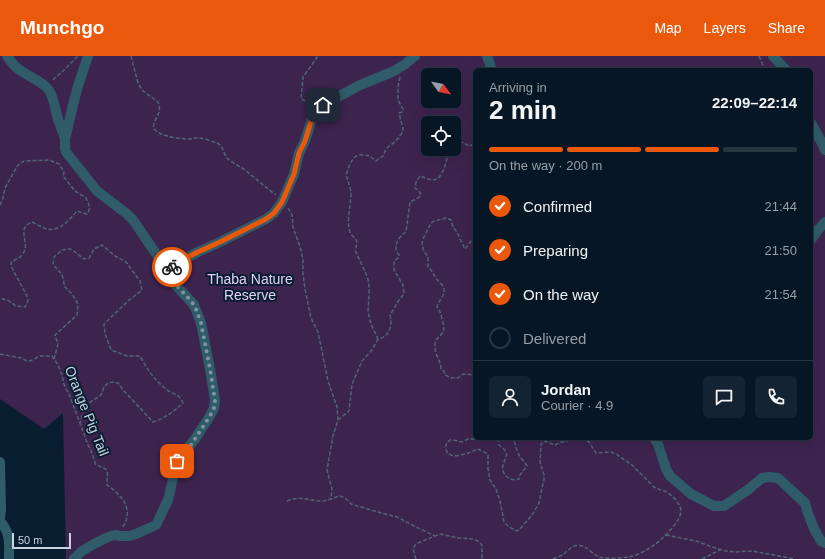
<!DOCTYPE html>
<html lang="en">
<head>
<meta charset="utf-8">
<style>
  :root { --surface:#061624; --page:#142331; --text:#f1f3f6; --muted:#989fa6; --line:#273541; --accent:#ea580c }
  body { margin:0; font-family:Arial,sans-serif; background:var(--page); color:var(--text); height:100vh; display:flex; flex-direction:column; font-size:15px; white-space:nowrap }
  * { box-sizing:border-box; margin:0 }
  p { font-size:13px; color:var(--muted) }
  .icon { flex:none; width:22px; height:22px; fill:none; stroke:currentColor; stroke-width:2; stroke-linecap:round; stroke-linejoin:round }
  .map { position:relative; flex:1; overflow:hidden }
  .sheet { position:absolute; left:473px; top:12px; width:340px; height:372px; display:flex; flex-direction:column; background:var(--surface); border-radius:6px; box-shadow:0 4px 16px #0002,0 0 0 1px var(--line) }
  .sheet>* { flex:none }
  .needle { width:26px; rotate:123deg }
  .controls { position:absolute; left:421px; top:12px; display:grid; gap:8px }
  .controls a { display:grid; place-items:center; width:40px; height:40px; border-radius:6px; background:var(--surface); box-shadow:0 4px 16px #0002,0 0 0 1px var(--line); font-size:20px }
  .scale { position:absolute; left:12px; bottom:10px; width:59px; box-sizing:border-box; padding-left:4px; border:2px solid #c7d3e0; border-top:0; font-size:11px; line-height:14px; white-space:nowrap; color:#c7d3e0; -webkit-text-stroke:3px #081d30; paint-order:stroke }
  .pin { position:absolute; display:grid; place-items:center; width:34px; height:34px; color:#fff; margin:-17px; border-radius:8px; box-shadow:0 2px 6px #0006 }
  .courier { position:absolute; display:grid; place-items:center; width:40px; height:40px; margin:-20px; border:3px solid #ea580c; border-radius:50%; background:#fff; color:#222; box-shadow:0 1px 5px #0007 }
  .headline em { font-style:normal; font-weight:700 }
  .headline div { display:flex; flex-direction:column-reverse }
  .headline { display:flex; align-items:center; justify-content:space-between; height:68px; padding:0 16px }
  h1 { font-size:26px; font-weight:700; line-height:30px }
  .bar { display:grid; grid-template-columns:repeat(4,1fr); gap:6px 4px; align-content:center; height:48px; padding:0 16px }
  .bar i { height:5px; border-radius:3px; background:var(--line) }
  .bar .on { background:var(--accent) }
  .bar p { grid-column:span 4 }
  .line { display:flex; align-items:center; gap:10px; padding:0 16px; border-top:1px solid var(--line) }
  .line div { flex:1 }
  .round { display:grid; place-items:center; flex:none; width:42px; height:42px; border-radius:6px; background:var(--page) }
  ol { padding:0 16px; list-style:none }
  li { display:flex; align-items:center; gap:12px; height:44px }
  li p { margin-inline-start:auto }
  li .icon { padding:4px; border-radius:50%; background:var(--accent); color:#fff; stroke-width:4 }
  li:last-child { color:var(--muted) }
  li i { width:22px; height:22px; border:2px solid var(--line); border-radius:50% }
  header { display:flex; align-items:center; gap:24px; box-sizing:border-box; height:56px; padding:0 20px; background:var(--accent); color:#fff }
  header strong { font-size:19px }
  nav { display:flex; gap:22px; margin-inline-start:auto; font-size:14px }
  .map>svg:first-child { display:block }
  .green { fill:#3d244f; fill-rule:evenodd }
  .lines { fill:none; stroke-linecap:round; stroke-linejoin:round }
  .path { stroke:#536475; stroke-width:1.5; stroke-dasharray:4 2; stroke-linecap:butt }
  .street { stroke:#2f5c68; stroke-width:10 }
  .done { stroke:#8493a2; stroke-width:4; stroke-dasharray:0 7.2 }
  .route { stroke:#ea580c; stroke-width:5 }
  .labels { text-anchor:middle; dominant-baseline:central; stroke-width:4; stroke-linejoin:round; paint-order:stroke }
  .park-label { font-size:14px; fill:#e5cff7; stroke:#081d30 }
  .street-label { font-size:14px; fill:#c7d3e0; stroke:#081d30 }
</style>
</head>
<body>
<header>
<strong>Munchgo</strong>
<nav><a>Map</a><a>Layers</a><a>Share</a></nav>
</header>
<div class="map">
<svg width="825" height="503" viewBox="0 0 825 503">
  <rect width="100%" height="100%" fill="#081d30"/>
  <path class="green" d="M 0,0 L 825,0 L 825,503 L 66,503 L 63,357 L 44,373 L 0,343 ZM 475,14 L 811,14 L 811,382 L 475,382 ZM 428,19 L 454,19 L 454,45 L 428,45 ZM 428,67 L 454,67 L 454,93 L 428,93 Z"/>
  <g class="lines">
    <path class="path" d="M 131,0 L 138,27 L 142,34 L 158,46 C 164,58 149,67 155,74 C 162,81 181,83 190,83 C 193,83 196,81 199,82 C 202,82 214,86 217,87 C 224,90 223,97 227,102 C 232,107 239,110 245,114 C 255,122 265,131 276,139
      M 759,0 L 765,14
      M 400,21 L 398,31 L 398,42 L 399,46 L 403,53 L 402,56 L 399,57 L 403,73 L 402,77 L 395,86 L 388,91 L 385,95 L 384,99 L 376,105 C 370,100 371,100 363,99 C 352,97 349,111 346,119 C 348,125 350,130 351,137 C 351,149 347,161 349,172 C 351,185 361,179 355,194 L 367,220 L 369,227 L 369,240 L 368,256 L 371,268 L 378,283 C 389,282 393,268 390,259 C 395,252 398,244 404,238 L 403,229 L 394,214 L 394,205 L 398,202 L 399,199 C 392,191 398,181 406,176 L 410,146 L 418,142 L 421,139 L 419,135 L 415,132 L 416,126 L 420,120 C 424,121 429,124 433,124 C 444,124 447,101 449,93
      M 53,24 L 65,13 L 78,0
      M 311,47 L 301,43 L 303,21 L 318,0
      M 454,83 L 458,84 L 469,90 L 475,88
      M 0,149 L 3,142 L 5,132 L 18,109 L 24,105 L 49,104 L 59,108 L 64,116 L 63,120 L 75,135 L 86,142 C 88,147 92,152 87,158 L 77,155 C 69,164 58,178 44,172 C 40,170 36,168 32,166 C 30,167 26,169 25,171 C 21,180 30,190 22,199 C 20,202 14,204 11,206 L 12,212 L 27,240 L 28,245 L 25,251 L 16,250 L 9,245 L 0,242
      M 288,152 L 292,159 L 293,171 L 301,194 L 303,204 L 303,218 L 305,233 L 311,262 L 318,276 L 328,325 L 337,351 L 338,364 L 333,380 L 327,414 L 332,433 L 331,442
      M 475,180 L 465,193 L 460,183 L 457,176 L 453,171 L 451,164 L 449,163 L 446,162 L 434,165 L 431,167 L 423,183 L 422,188 L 423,193 L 428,201 L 428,211 C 432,214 433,218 436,222 C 439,227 445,229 444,236 C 443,242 438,245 437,251 C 440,255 441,258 442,263 C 443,266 444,269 444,272 C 443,282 434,280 435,291 C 435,299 441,305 441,313 L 444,315 L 445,319 L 452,322 L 458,322 L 463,318 L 475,319
      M 0,298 L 21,302 L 27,305 L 30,305 L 40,300 L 52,300 L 58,309 L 62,319 L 64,328 L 71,343 L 88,389 C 92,395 93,402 96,409 C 111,414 107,414 107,429 C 122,439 135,454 122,472
      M 54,303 L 58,288 L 55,279 L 77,259 L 78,249 L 76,244 L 72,238 L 64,230 C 64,219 61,217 53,209 L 54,201 L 62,194 L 71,193 L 84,203 L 89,202 L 94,193 L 102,189 L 115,200 L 126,206 L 140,225 L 142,234 L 128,245 L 104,268 L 105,278 L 111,294 L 127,300 L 140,300 C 147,313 154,324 166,333 C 173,339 179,337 183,347 C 174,355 166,362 153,366 L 124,335 L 118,327 L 113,326 L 108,327 L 104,331 L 101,339 L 89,347 L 83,357 L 80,367
      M 338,364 L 349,355 L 352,328 L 362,305 L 372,294 L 378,283
      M 480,382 L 479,383 L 468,383 L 462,386 L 453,384 L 450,384 C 448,386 445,388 446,392 C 447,407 471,396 478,393 L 486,397 L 488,399 L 488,413 L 490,424 L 496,433 L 500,445 L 504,466 L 509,471 L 517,475 L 520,473 L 532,459 L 539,447 L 544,423 L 544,419 L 540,406 L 541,388 L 544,385 L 555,389 L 561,386 L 565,386 L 572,382
      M 498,382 L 499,389 C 501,391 505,393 506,396 C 508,401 504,404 503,409 C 501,419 510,426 519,423 L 520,419 L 527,410 C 525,406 521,403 519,399 C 516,394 516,388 513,383 L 511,382
      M 287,445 C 300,439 309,445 322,445 C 328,445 334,441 340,440 L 345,442 L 351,448 L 378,456 L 397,461 L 414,470 L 435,480
      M 666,479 L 696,485 L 718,493 L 726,495 L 735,496 L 752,495 L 795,503
      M 416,503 L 413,493 L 415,489 L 418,487 L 440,478 L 459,482 L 473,483 L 478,485 L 482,489 L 482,503
      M 553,503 C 557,501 561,500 564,498 C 567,495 570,492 574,490 C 586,487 590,497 599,501 C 605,503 622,502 629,501 C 636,500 649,493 654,489 C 662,484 686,461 680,451 C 678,446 673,440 668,437 C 664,434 659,434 654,431 L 632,409 L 616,398 L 611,396 L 596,397 L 589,386 L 581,382
      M 702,503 L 720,494"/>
    <path class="street" d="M 7,0 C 10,4 13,9 17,12 C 25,19 42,25 48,33 C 54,40 55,54 58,63 C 60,70 63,76 65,83
      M 487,0 L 492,14
      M 773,0 L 786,14
      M 811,67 L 822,87 L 825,94
      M 811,184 L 818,174 L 825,166
      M 165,216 L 179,206 L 198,196 L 220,186 L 266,163 L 274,157 L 282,146 L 294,118 L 299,97 L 305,85 L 314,56 L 323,49 L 360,29 L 392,16 L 404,9 L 415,0
      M 654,382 L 658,388 L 666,413 L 670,420 L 691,438 L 714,450 L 724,450 L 749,433 L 762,422 L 769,421 L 778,422 L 805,447 L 808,457 L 814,473 L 821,485 L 825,487
      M 0,406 L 1,454 L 0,461
      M 0,465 C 11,478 9,487 9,503
      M 74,503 L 82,495 L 94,488 L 108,481 L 115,479 L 120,480 L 129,480 L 136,478 L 156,469 L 158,465 L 168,444 L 177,405 L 195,383 L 210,360 L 214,352 L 215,344 L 210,313 L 201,267 L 194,249 L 172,225 L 165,216 L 157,199 L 133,164 L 127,158 L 97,135 L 66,96 L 65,92 L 65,83 L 74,45 L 78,30 L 88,0"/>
  </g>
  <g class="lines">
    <path class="done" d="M 172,211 L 165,216 L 172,225 L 192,246 L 196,253 L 201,267 L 210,313 L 215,344 L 214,352 L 210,360 L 189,392 L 177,405"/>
    <path class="route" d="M 172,211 L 178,206 L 198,196 L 220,186 L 266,163 L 274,157 L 282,146 L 294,118 L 299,97 L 305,85 L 314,56 L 323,49"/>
  </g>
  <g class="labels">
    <g class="park-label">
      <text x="250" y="223">Thaba Nature<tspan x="250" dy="16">Reserve</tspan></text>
    </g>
    <g class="street-label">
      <text transform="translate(87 355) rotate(68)">Orange Pig Tail</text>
    </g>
  </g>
</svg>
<div class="controls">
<a><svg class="needle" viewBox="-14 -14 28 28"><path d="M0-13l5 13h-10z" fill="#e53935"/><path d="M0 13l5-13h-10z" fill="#989fa6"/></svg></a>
<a><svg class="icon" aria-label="locate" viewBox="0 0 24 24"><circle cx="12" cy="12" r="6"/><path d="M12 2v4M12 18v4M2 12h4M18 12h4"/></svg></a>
</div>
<div class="scale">50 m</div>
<div class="pin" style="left:177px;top:405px;background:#ea580c"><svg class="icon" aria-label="bag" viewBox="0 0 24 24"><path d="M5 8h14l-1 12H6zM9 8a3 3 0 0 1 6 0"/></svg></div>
<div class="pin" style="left:323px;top:49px;background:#1f2937"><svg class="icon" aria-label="home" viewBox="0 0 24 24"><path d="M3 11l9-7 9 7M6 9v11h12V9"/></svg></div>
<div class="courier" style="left:172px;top:211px"><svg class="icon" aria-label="bike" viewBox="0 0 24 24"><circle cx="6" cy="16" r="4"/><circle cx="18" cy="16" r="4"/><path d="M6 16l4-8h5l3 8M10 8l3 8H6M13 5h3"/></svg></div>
<section class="sheet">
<div class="headline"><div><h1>2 min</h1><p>Arriving in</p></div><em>22:09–22:14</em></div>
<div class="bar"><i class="on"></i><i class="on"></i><i class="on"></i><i></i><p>On the way · 200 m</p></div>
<ol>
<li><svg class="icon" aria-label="check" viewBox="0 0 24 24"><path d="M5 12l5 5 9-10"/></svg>Confirmed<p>21:44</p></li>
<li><svg class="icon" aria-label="check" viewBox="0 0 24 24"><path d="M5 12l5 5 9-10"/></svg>Preparing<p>21:50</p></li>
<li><svg class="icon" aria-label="check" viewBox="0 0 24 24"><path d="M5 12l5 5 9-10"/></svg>On the way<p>21:54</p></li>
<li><i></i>Delivered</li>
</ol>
<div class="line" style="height:72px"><a class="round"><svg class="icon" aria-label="person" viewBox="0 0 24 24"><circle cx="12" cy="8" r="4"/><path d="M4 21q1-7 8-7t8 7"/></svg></a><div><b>Jordan</b><p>Courier · 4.9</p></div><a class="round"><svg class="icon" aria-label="chat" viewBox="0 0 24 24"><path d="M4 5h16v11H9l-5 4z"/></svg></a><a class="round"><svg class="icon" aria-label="phone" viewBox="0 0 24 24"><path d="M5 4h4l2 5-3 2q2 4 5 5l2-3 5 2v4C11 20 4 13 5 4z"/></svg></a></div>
</section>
</div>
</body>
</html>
